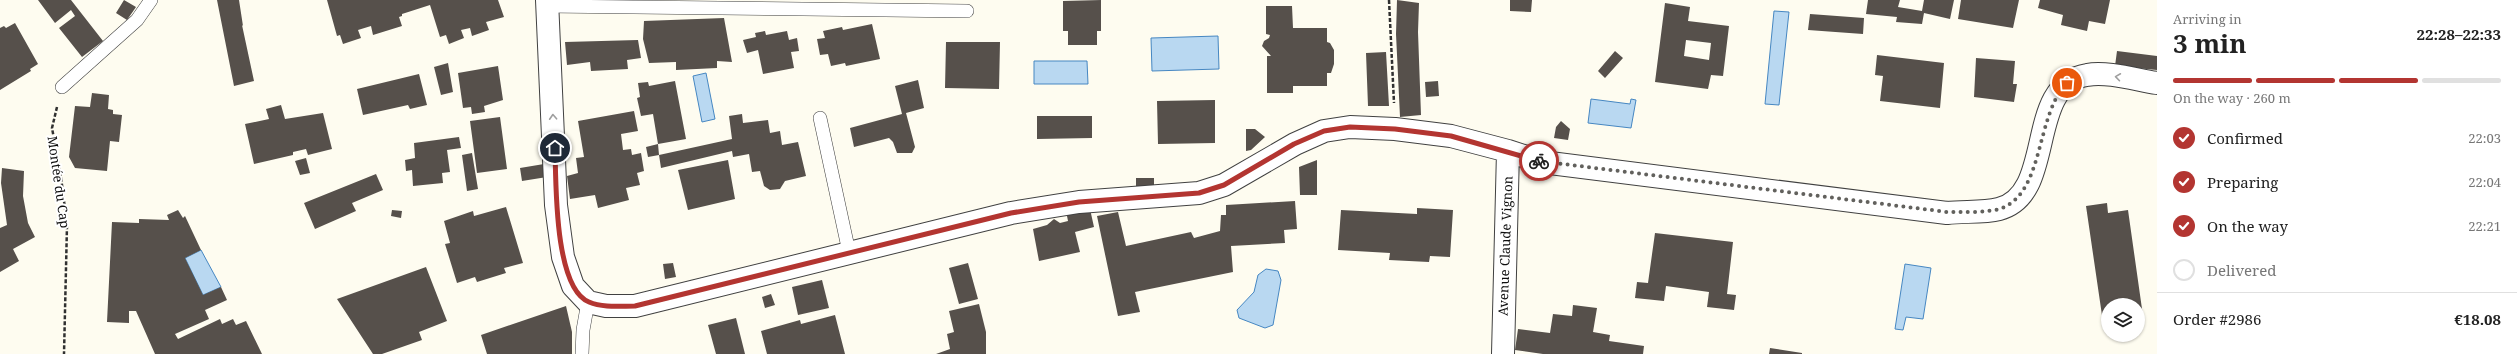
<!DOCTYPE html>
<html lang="en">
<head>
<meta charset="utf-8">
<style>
  :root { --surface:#fff; --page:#f6f6f6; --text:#222; --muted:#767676; --line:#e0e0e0; --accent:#b33531 }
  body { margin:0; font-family:"Noto Serif",serif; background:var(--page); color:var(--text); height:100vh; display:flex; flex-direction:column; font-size:15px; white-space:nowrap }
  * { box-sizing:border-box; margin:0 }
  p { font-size:13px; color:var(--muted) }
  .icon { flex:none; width:22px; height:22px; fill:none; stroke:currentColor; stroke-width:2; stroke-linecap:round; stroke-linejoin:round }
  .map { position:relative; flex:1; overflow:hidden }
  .sheet { display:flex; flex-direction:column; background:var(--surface); width:360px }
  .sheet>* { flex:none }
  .buttons { position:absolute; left:2101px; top:298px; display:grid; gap:8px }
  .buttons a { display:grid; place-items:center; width:44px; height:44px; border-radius:50%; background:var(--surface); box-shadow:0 1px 3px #0004; font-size:20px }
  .pin { position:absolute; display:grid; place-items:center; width:34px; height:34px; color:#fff; margin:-17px; border:2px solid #fff; border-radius:50%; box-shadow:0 1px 4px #0007 }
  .courier { position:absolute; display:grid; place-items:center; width:40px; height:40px; margin:-20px; border:3px solid #b33531; border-radius:50%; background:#fff; color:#222; box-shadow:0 1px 5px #0007 }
  .headline em { font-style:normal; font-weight:700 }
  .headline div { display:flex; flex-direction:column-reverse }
  .headline { display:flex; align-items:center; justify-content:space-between; height:68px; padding:0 16px }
  h1 { font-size:26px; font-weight:700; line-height:30px }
  .bar { display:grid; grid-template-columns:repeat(4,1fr); gap:6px 4px; align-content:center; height:48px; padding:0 16px }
  .bar i { height:5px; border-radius:3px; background:var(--line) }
  .bar .active { background:var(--accent) }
  .bar p { grid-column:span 4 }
  .line { display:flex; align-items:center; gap:10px; padding:0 16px; border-top:1px solid var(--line) }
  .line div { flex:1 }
  ol { padding:0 16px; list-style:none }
  li { display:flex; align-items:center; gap:12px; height:44px }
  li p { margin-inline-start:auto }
  li .icon { padding:4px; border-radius:50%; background:var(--accent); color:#fff; stroke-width:4 }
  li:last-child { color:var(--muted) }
  li i { width:22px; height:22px; border:2px solid var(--line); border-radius:50% }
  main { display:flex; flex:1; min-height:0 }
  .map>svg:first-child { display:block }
  .water { fill:#b9d8f1; stroke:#4687c2 }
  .building { fill:#56504b; fill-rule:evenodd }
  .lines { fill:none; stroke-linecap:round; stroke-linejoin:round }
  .service-casing { stroke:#414141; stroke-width:14 }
  .minor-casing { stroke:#414141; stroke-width:24 }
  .path { stroke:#303030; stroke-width:2.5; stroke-dasharray:4 2; stroke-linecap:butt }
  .service { stroke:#fff; stroke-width:13 }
  .minor { stroke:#fff; stroke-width:22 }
  .oneway { stroke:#9f9f9f }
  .done { stroke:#62615d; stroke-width:4; stroke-dasharray:0 7.2 }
  .route { stroke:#b33531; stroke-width:5 }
  .labels { text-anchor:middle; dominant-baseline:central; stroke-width:4; stroke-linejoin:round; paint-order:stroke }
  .street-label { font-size:13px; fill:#0e0e0e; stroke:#fff }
</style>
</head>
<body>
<main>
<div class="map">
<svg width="2157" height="354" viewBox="0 0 2157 354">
  <rect width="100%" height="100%" fill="#fefcf0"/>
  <path class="water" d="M 1774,11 L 1789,12 L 1779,105 L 1765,104 Z
    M 1218,36 L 1219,69 L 1152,71 L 1151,38 Z
    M 1034,61 L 1087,61 L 1088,84 L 1034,84 Z
    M 706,73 L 715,119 L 702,122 L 693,76 Z
    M 1591,99 L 1630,104 L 1631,99 L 1636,100 L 1631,128 L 1588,123 Z
    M 201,250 L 221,287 L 203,295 L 185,258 Z
    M 1905,264 L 1931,268 L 1923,319 L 1906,317 L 1903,330 L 1895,329 Z
    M 1266,269 L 1278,271 L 1281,280 L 1273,325 L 1265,328 L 1239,318 L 1237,310 L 1254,292 L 1258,275 Z"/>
  <path class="building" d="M 38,0 L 71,0 L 103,41 L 82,57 L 59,28 L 75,16 L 71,10 L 55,23 Z
    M 124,0 L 136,7 L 127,20 L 116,13 Z
    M 217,0 L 239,0 L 243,26 L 242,25 L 254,81 L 234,86 Z
    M 327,0 L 498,0 L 504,17 L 486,22 L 489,30 L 472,36 L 470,28 L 461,30 L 464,38 L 449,44 L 446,35 L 440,37 L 430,5 L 402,14 L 402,16 L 399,17 L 402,26 L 373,35 L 371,26 L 358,30 L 361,38 L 343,44 L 340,35 L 337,36 Z
    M 1101,0 L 1101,31 L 1097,31 L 1097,45 L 1068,45 L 1068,31 L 1063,31 L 1063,1 Z
    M 1397,0 L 1419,3 L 1418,32 L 1421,115 L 1400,117 L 1396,34 Z
    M 1510,0 L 1532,0 L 1531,12 L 1510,11 Z
    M 1868,0 L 1900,0 L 1898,7 L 1922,11 L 1924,0 L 1954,0 L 1950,19 L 1924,13 L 1922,24 L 1896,22 L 1897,17 L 1866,14 Z
    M 1961,0 L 2019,0 L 2013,28 L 1958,19 Z
    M 2040,0 L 2110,0 L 2105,24 L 2089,21 L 2087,31 L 2061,25 L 2063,15 L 2038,8 Z
    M 1665,3 L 1690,7 L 1688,21 L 1729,26 L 1723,76 L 1711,75 L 1708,89 L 1655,82 ZM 1686,40 L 1711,43 L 1709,60 L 1684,56 Z
    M 1266,6 L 1292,6 L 1293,28 L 1327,28 L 1327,42 L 1330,43 L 1334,50 L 1334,64 L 1331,73 L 1327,73 L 1327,86 L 1293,86 L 1293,93 L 1267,93 L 1267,56 L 1271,56 L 1262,46 L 1264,41 L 1269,38 L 1270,35 L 1266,34 Z
    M 1810,14 L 1864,18 L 1863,34 L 1808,30 Z
    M 724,18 L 732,62 L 717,61 L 717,68 L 676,70 L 676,62 L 649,63 L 643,39 L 644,21 Z
    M 15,23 L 38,64 L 30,69 L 31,71 L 0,90 L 0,28 L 4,26 L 6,28 Z
    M 872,24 L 880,59 L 846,66 L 845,63 L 831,66 L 828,54 L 820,55 L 817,39 L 825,38 L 823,31 L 842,27 L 843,30 Z
    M 765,31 L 766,35 L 787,31 L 789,40 L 797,38 L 799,51 L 791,52 L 794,68 L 763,74 L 758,50 L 747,53 L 743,40 L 756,37 L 755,33 Z
    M 638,40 L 641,58 L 627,60 L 628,69 L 591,71 L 590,62 L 567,65 L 565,42 Z
    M 946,42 L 1000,42 L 999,89 L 945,88 Z
    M 1615,51 L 1623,58 L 1605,78 L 1598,71 Z
    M 2117,51 L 2157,56 L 2157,70 L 2115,66 Z
    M 1386,52 L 1389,106 L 1368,106 L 1366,53 Z
    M 1877,55 L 1944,63 L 1940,108 L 1880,101 L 1883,76 L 1875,75 Z
    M 1976,58 L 2015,61 L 2013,84 L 2017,84 L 2014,102 L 1974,97 Z
    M 448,63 L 453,92 L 441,95 L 434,67 Z
    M 498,66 L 503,100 L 484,106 L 485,112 L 472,114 L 471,107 L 463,108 L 458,73 Z
    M 419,74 L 427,105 L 410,109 L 408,105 L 363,115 L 357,89 Z
    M 918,80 L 924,108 L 906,113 L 915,147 L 912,153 L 897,153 L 893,142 L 889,138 L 854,147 L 850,128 L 902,114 L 895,86 Z
    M 675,81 L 686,139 L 658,144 L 653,114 L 641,116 L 637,98 L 640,97 L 638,83 L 648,82 L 649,86 Z
    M 1438,81 L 1439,96 L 1426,97 L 1425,82 Z
    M 92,93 L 109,95 L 108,109 L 113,110 L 113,114 L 122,115 L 119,142 L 110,141 L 107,171 L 75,168 L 69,157 L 75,106 L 90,107 Z
    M 1215,100 L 1215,143 L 1158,144 L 1157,101 Z
    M 281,105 L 285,119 L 323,113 L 332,149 L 308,155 L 306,149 L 293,152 L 293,155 L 254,164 L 245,124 L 269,119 L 266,109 Z
    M 634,111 L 638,131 L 621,134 L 623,150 L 631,149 L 632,155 L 641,153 L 644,171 L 637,173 L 640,185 L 626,188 L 629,200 L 598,208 L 595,195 L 570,199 L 567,176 L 578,173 L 576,158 L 584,157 L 578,121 Z
    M 742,114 L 743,123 L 768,120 L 770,133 L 780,131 L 782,145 L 798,142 L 806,176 L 785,181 L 780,189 L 770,190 L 764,186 L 760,171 L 752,172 L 749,154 L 733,157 L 732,151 L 661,168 L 659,155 L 648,157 L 646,147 L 658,144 L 659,155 L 732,139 L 729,116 Z
    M 1037,116 L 1092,116 L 1092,138 L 1037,139 Z
    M 500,117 L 507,169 L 477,173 L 470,121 Z
    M 1561,121 L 1570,129 L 1568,140 L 1554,138 L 1556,127 Z
    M 1246,129 L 1255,129 L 1265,137 L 1251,150 L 1246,151 Z
    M 459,137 L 461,148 L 447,150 L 450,172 L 442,173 L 443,183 L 413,186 L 412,170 L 406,171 L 405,160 L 415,158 L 414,143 Z
    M 472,153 L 478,189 L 467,191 L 462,155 Z
    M 306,158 L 310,173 L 300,175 L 295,161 Z
    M 728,160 L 735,199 L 688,210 L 678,170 Z
    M 1317,160 L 1317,195 L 1300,195 L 1299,167 Z
    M 544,164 L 547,177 L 522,181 L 520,168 Z
    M 2,168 L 24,171 L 23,196 L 28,223 L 35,237 L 13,249 L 19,261 L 0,272 L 0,228 L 7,225 L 1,183 Z
    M 376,174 L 383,190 L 352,203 L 356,211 L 315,229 L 304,203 Z
    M 1136,178 L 1154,178 L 1154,189 L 1136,189 Z
    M 1295,201 L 1297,229 L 1284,230 L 1285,243 L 1231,246 L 1233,272 L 1135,292 L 1140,312 L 1118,316 L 1097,216 L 1118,212 L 1126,246 L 1191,232 L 1194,238 L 1220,231 L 1221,215 L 1226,215 L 1226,205 Z
    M 2107,203 L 2108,213 L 2128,210 L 2144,323 L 2138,324 L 2138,305 L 2108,305 L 2108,329 L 2104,329 L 2086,206 Z
    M 506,207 L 523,263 L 504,268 L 506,273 L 477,282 L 475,277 L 457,283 L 445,244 L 450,243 L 444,221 L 473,211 L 474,216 Z
    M 1417,208 L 1453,210 L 1450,257 L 1430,256 L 1429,262 L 1389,260 L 1390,253 L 1338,250 L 1341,210 L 1417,214 Z
    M 1090,209 L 1094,227 L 1075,232 L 1080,252 L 1039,261 L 1033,229 L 1047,225 L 1054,219 L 1060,223 L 1068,221 L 1066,211 Z
    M 178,210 L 183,218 L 185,216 L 201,250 L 185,258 L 203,295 L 221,287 L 227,300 L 205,310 L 209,319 L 175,334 L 178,339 L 220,319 L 222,324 L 233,319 L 236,325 L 246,321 L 262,354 L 155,354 L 136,311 L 129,311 L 129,323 L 107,322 L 112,222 L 139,223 L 139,219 L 169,220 L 167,215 Z
    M 392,210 L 402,211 L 401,218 L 391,216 Z
    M 1655,233 L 1733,242 L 1727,294 L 1736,295 L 1734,310 L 1707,307 L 1709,292 L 1666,286 L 1664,301 L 1635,298 L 1637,282 L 1648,283 Z
    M 673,263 L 676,277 L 665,279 L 663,264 Z
    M 968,263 L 978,299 L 959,304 L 949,268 Z
    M 426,267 L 447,321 L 419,332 L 422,340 L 382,354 L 373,354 L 337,299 Z
    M 822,280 L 829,308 L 798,315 L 792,287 Z
    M 771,294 L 775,305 L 765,308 L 762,297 Z
    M 979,304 L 986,332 L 986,354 L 936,354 L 950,349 L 947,334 L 954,332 L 949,311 Z
    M 1573,305 L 1597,308 L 1593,332 L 1610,335 L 1609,341 L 1644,346 L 1643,354 L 1543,354 L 1515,350 L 1518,329 L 1550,333 L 1553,314 L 1572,316 Z
    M 566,306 L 572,332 L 572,354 L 487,354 L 481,335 Z
    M 835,315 L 845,354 L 767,354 L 761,331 L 800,320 L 801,324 Z
    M 736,318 L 745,354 L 716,354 L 708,325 Z
    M 1770,348 L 1802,353 L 1802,354 L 1769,354 Z"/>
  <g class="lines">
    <defs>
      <path id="service" d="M 547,6 L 967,11
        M 62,87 L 137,20 L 151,0
        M 820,118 L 849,252
        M 582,354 L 583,330 L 588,302"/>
      <path id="minor" d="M 547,0 L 556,205 L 563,257 L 573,286 L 588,302 L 606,306 L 635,306 L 1011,213 L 1079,202 L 1199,193 L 1224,185 L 1295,144 L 1324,131 L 1350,127 L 1395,129 L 1451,136 L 1508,151 L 1503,354
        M 1508,151 L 1542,162 L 1947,213 C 1963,211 1983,213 1999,209 C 2057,194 2024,85 2087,75 C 2107,71 2137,80 2157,83"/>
    </defs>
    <use href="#service" class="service-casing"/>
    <use href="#minor" class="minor-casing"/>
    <path class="path" d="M 1389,0 L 1394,103
      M 57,107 L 52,128 L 61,177 L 67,225 L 64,354"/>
    <use href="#service" class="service"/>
    <use href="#minor" class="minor"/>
  </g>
  <defs><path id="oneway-chevron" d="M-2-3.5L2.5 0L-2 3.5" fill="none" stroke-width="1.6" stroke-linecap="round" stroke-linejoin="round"/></defs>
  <g class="oneway">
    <use href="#oneway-chevron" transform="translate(2118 77) rotate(-172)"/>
    <use href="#oneway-chevron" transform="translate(553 117) rotate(-93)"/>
  </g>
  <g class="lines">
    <path class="done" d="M 1539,161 L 1947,212 C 1961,212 1985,213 1999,209 C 2045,195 2035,115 2067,83"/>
    <path class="route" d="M 555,148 C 556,181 554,288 589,302 C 603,308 620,306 635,306 L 1011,213 L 1079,202 L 1199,193 L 1224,185 L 1294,144 L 1324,131 L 1350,127 L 1395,129 L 1451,136 L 1539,161"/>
  </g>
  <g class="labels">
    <g class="street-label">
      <text transform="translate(59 182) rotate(82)">Montée du Cap</text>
      <text transform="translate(1505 246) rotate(-88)">Avenue Claude Vignon</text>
    </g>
  </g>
</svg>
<div class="buttons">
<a><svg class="icon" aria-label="layers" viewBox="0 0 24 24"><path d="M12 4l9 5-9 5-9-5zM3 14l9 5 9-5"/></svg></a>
</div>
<div class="pin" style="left:2067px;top:83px;background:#ea580c"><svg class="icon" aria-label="bag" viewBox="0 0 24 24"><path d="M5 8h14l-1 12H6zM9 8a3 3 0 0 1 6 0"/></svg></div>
<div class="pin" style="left:555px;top:148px;background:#1f2937"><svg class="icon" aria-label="home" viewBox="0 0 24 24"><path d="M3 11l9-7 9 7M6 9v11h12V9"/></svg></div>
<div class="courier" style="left:1539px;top:161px"><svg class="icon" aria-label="bike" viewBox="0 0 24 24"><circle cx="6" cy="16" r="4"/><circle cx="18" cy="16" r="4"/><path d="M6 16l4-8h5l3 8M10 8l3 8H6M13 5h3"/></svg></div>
</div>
<section class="sheet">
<div class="headline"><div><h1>3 min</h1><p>Arriving in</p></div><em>22:28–22:33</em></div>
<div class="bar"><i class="active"></i><i class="active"></i><i class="active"></i><i></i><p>On the way · 260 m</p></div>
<ol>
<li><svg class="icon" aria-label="check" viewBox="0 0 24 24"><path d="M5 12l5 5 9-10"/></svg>Confirmed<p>22:03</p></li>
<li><svg class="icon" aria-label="check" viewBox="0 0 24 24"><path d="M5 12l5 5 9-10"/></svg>Preparing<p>22:04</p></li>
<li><svg class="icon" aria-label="check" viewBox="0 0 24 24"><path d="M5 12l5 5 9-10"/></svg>On the way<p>22:21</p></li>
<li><i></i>Delivered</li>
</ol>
<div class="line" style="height:52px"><div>Order #2986</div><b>€18.08</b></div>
</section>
</main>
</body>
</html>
